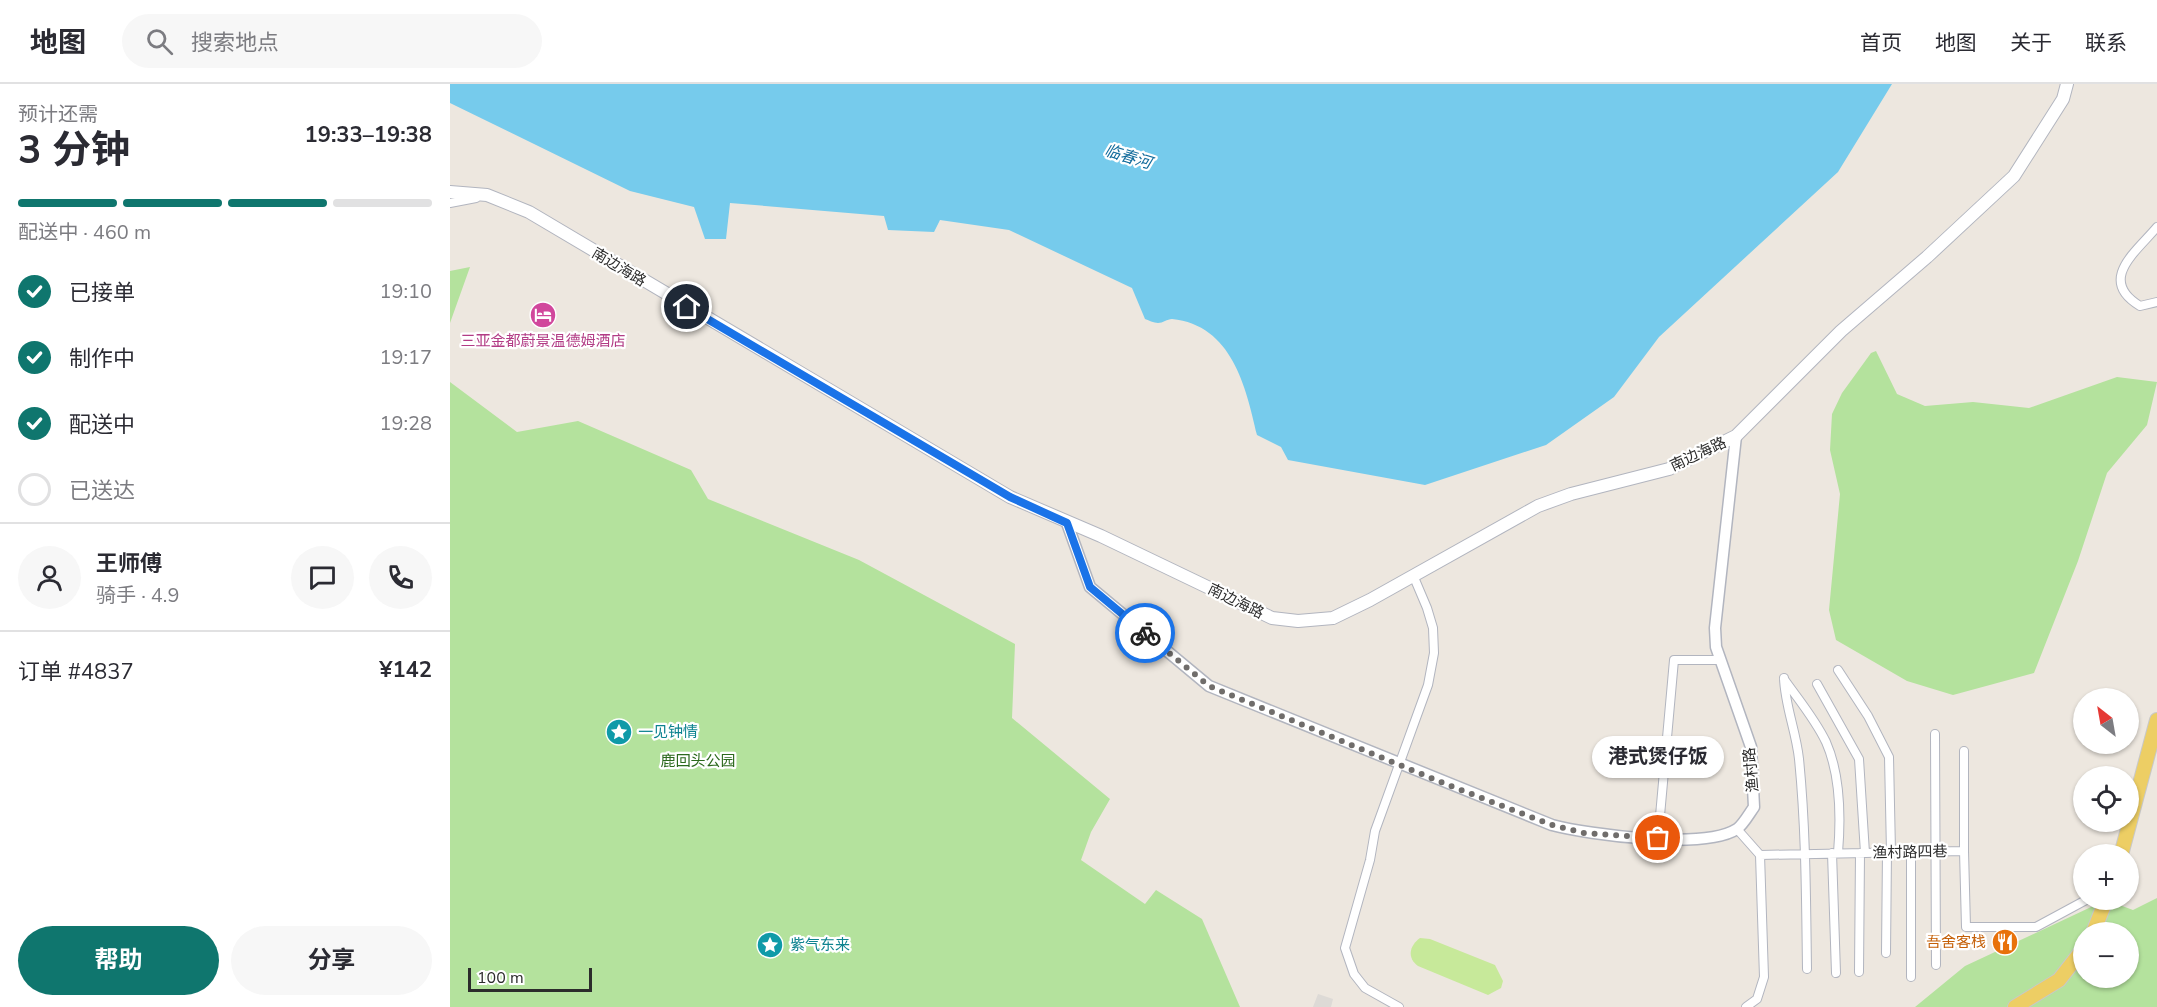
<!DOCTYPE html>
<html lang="zh">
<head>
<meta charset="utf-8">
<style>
  :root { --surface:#fff; --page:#f7f7f7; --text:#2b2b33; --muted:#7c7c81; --line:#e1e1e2; --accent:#0f766e }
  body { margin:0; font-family:"Nunito Sans","Noto Sans SC",sans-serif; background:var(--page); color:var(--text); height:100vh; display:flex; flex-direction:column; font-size:22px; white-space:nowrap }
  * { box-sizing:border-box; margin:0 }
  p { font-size:20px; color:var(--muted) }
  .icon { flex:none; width:33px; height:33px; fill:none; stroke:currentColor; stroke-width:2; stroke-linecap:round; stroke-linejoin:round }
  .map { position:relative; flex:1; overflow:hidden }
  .panel { display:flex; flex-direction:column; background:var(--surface); width:450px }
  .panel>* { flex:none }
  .needle { width:39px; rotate:329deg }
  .buttons { position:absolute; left:1623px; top:604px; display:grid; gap:12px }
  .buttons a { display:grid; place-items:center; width:66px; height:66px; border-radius:50%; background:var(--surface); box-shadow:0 2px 4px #0004; font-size:30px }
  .scale { position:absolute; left:18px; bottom:15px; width:124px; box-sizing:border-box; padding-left:6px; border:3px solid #2c2c2c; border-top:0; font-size:16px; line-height:21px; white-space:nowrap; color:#2c2c2c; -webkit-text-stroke:4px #fff; paint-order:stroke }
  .pin { position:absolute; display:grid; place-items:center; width:51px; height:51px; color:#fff; margin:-26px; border:3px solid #fff; border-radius:50%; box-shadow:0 2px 6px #0007 }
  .courier { position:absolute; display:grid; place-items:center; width:60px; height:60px; margin:-30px; border:4px solid #1a73e8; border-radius:50%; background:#fff; color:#222; box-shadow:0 2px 8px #0007 }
  .bubble { position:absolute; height:42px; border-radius:21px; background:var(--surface); box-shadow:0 2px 4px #0004; font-size:20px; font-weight:700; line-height:42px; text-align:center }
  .overview em { font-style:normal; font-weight:700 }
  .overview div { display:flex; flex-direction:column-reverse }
  .overview { display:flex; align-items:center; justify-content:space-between; height:102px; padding:0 18px }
  h1 { font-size:39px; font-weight:700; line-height:45px }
  .bar { display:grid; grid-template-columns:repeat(4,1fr); gap:9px 6px; align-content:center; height:72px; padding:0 18px }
  .bar i { height:8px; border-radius:4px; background:var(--line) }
  .bar .on { background:var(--accent) }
  .bar p { grid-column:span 4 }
  .line { display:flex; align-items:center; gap:15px; padding:0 18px; border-top:2px solid var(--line) }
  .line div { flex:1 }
  .round { display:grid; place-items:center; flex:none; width:63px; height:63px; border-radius:32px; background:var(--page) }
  ol { padding:0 18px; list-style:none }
  li { display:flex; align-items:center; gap:18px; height:66px }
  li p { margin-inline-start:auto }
  li .icon { padding:6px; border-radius:50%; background:var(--accent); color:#fff; stroke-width:4 }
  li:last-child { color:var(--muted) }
  li i { width:33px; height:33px; border:3px solid var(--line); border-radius:50% }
  .button { display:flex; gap:12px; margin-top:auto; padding:12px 18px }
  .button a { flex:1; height:69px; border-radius:36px; background:var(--accent); color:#fff; font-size:24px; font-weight:700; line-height:69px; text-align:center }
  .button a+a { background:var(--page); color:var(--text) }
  header { display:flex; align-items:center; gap:36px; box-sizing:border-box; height:84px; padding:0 30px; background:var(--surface); border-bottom:2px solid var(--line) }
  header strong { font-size:28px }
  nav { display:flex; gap:33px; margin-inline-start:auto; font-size:21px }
  .search { width:420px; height:54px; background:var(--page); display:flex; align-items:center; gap:15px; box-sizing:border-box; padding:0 21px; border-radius:33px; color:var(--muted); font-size:22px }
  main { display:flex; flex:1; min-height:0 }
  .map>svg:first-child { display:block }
  .green { fill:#b4e29d; fill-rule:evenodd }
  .pitch { fill:#c7e99a }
  .plaza { fill:#dddad6 }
  .water { fill:#76cbec }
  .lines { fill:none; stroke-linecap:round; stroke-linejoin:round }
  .minor-casing { stroke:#b2b5bf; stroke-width:10 }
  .tertiary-casing { stroke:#b2b5bf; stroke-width:13 }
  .secondary-casing { stroke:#b2b5bf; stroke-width:14 }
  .primary-casing { stroke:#c8c8c8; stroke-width:16 }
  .minor { stroke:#fff; stroke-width:8 }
  .tertiary { stroke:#fff; stroke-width:10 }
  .secondary { stroke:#fff; stroke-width:12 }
  .primary { stroke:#edce64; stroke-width:14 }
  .done { stroke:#706d6b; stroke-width:6; stroke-dasharray:0 10.8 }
  .route { stroke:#1a73e8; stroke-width:8 }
  .labels { text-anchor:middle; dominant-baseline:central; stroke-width:4.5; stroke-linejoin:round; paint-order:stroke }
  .street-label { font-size:15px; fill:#2c2c2c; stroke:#fff }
  .hotel-label { font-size:15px; fill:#b23c85; stroke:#fff }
  .culture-label { font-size:15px; fill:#0d838f; stroke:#fff; text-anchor:start }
  .park-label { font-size:15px; fill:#2c691d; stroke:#fff }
  .food-label { font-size:15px; fill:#c56008; stroke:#fff; text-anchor:end }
  .water-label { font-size:16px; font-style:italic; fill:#116b9b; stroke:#fff }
</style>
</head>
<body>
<header>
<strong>地图</strong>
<div class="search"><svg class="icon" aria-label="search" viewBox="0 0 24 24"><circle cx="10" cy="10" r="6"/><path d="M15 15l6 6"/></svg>搜索地点</div>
<nav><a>首页</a><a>地图</a><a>关于</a><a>联系</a></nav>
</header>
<main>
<section class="panel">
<div class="overview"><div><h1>3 分钟</h1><p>预计还需</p></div><em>19:33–19:38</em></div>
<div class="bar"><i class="on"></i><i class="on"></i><i class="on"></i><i></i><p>配送中 · 460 m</p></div>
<ol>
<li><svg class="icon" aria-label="check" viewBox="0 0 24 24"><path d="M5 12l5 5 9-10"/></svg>已接单<p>19:10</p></li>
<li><svg class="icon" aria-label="check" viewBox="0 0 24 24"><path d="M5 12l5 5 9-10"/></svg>制作中<p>19:17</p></li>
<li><svg class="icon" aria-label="check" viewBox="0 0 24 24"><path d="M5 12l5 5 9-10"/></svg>配送中<p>19:28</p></li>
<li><i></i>已送达</li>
</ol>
<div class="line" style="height:108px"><a class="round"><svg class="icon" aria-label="person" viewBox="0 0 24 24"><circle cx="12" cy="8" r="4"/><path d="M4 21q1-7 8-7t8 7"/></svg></a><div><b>王师傅</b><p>骑手 · 4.9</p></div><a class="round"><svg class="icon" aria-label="chat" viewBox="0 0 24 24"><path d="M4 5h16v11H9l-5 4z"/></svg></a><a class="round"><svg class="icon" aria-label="phone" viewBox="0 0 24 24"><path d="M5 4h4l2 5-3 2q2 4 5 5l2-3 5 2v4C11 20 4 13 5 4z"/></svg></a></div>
<div class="line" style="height:78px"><div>订单 #4837</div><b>¥142</b></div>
<div class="button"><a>帮助</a><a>分享</a></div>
</section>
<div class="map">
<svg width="1707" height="923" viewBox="0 0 1707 923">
  <rect width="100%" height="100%" fill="#ede7df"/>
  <path class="green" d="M 20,183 L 0,239 L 0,187 Z
    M 1426,267 L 1447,310 L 1475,322 L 1523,318 L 1579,324 L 1667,293 L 1707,298 L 1697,341 L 1657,389 L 1628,477 L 1584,589 L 1503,611 L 1457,597 L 1386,556 L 1379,526 L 1390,410 L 1380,366 L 1382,330 L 1392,309 L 1421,269 Z
    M 0,298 L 67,348 L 128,337 L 241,386 L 258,415 L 409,476 L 565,560 L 562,634 L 660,715 L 641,748 L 631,776 L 695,820 L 706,806 L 752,835 L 790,923 L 0,923 Z
    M 1707,814 L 1707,923 L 1465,923 L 1515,882 L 1656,816 L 1683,826 ZM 1634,849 L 1678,849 L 1678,894 L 1634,894 Z"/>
  <path class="pitch" d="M 970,854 L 980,855 L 1045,881 L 1053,897 L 1051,904 L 1038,911 L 968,882 C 957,874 959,862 970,854 Z"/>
  <path class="plaza" d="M 868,910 L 883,915 L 881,923 L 863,923 Z"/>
  <path class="water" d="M 0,0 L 1442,0 L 1388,88 L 1209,253 L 1164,313 L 1096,361 L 975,401 L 838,376 L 831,363 L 807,351 C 796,303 782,241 722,235 C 717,235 713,239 708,239 C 704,239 698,236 695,235 L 682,204 L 559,146 L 490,136 L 484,148 L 438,146 L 434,132 L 280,119 L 276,155 L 255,155 L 244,123 L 180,107 L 0,19 Z"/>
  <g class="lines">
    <defs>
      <path id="minor" d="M 0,119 L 26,114
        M 1707,143 C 1686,168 1647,196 1690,222 L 1707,218
        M 1388,586 L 1418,632 L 1439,673 L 1441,768
        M 1334,594 C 1335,622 1346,647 1349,675 C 1356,745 1356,815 1357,885
        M 1334,595 C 1348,615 1365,635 1376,658 C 1391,692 1391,733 1388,769
        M 1367,600 L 1409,675 L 1415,769
        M 1485,650 L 1486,881
        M 1287,745 L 1310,771 L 1514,767 L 1516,843 L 1586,843 L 1636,816
        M 1208,754 L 1224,576 L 1271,576
        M 1514,767 L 1514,667
        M 1382,769 L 1386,889
        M 1436,869 L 1437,768
        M 1409,888 L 1410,769
        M 1461,893 L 1461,768
        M 949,923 L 915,904 L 904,890 L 895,864 L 920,776 L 925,747 L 978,601 L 984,569 L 983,544 L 977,524 L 963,491
        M 1296,923 L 1307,915 L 1314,893 L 1310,771"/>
      <path id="tertiary" d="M 617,439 L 640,503 L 759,602 L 1102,741 C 1140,751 1254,766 1287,745 C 1293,741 1299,730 1304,723 L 1301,663 L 1266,563 L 1265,544 L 1286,352"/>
      <path id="secondary" d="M 0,108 L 37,111 L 79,128 L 560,413 L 651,452 L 822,534 L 848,537 L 883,534 L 920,516 L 1088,422 L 1121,410 L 1219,385 L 1286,352 L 1391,247 L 1477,173 L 1564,92 L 1613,15 L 1617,0"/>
      <path id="primary" d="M 1671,771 L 1707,636
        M 1643,849 L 1656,816
        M 1565,923 L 1609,896 L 1634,864"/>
    </defs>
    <use href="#minor" class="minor-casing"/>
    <use href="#tertiary" class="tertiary-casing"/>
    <use href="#secondary" class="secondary-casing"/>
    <use href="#primary" class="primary-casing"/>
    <use href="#minor" class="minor"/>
    <use href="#tertiary" class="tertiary"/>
    <use href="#secondary" class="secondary"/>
    <use href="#primary" class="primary"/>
  </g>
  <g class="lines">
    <path class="done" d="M 695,549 L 759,602 L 998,701 L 1102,741 L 1134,749 L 1208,754"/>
    <path class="route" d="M 237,223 L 560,413 L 617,439 L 640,503 L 695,549"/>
  </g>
  <defs>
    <symbol id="hotel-disc" viewBox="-11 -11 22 22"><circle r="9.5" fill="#d1479c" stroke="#fff"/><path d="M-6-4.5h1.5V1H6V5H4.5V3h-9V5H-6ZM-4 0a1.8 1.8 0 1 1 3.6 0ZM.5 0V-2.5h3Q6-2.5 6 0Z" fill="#fff"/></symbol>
    <symbol id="sight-disc" viewBox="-11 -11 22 22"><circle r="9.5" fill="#0f9aa8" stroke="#fff"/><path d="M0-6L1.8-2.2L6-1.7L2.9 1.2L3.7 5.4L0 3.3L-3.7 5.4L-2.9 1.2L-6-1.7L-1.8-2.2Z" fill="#fff"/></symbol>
    <symbol id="restaurant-disc" viewBox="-11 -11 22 22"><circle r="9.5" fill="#e8710a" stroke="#fff"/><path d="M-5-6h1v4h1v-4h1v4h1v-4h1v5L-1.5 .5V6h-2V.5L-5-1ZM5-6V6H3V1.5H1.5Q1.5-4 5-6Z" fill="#fff"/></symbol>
  </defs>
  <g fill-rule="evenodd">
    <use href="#hotel-disc" x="78" y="216" width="30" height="30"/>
    <use href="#sight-disc" x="154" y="633" width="30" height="30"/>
    <use href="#restaurant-disc" x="1540" y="843" width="30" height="30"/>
    <use href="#sight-disc" x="305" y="846" width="30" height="30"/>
  </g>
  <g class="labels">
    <g class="street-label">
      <text transform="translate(169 183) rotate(31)">南边海路</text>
      <text transform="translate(1248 370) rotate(-25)">南边海路</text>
      <text transform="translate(786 517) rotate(26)">南边海路</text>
      <text transform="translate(1301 686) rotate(-95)">渔村路</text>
      <text transform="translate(1460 768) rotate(-1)">渔村路四巷</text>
    </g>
    <g class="hotel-label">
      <text x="93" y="257">三亚金都蔚景温德姆酒店</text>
    </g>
    <g class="culture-label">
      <text x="188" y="648">一见钟情</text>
      <text x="340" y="861">紫气东来</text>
    </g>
    <g class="park-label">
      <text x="248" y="677">鹿回头公园</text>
    </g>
    <g class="food-label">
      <text x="1536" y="858">吾舍客栈</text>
    </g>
    <g class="water-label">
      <text transform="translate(678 73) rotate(17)">临春河</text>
    </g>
  </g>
</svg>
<div class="buttons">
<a><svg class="needle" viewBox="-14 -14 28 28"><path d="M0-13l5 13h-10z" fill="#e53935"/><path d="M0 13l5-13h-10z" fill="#7c7c81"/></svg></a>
<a><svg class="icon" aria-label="locate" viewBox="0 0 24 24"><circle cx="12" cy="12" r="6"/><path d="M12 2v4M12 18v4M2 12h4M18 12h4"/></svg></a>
<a>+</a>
<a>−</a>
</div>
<div class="scale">100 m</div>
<div class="pin" style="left:1208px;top:754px;background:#ea580c"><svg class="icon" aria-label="bag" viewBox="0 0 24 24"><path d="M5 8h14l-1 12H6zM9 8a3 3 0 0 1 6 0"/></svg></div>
<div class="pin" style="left:237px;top:223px;background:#1f2937"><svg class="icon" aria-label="home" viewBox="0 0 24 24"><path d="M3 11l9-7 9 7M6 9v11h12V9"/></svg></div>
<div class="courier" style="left:695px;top:549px"><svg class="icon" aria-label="bike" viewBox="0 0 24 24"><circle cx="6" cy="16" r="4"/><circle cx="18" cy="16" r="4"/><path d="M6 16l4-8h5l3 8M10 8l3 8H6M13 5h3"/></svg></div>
<div class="bubble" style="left:1142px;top:652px;width:132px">港式煲仔饭</div>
</div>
</main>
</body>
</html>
